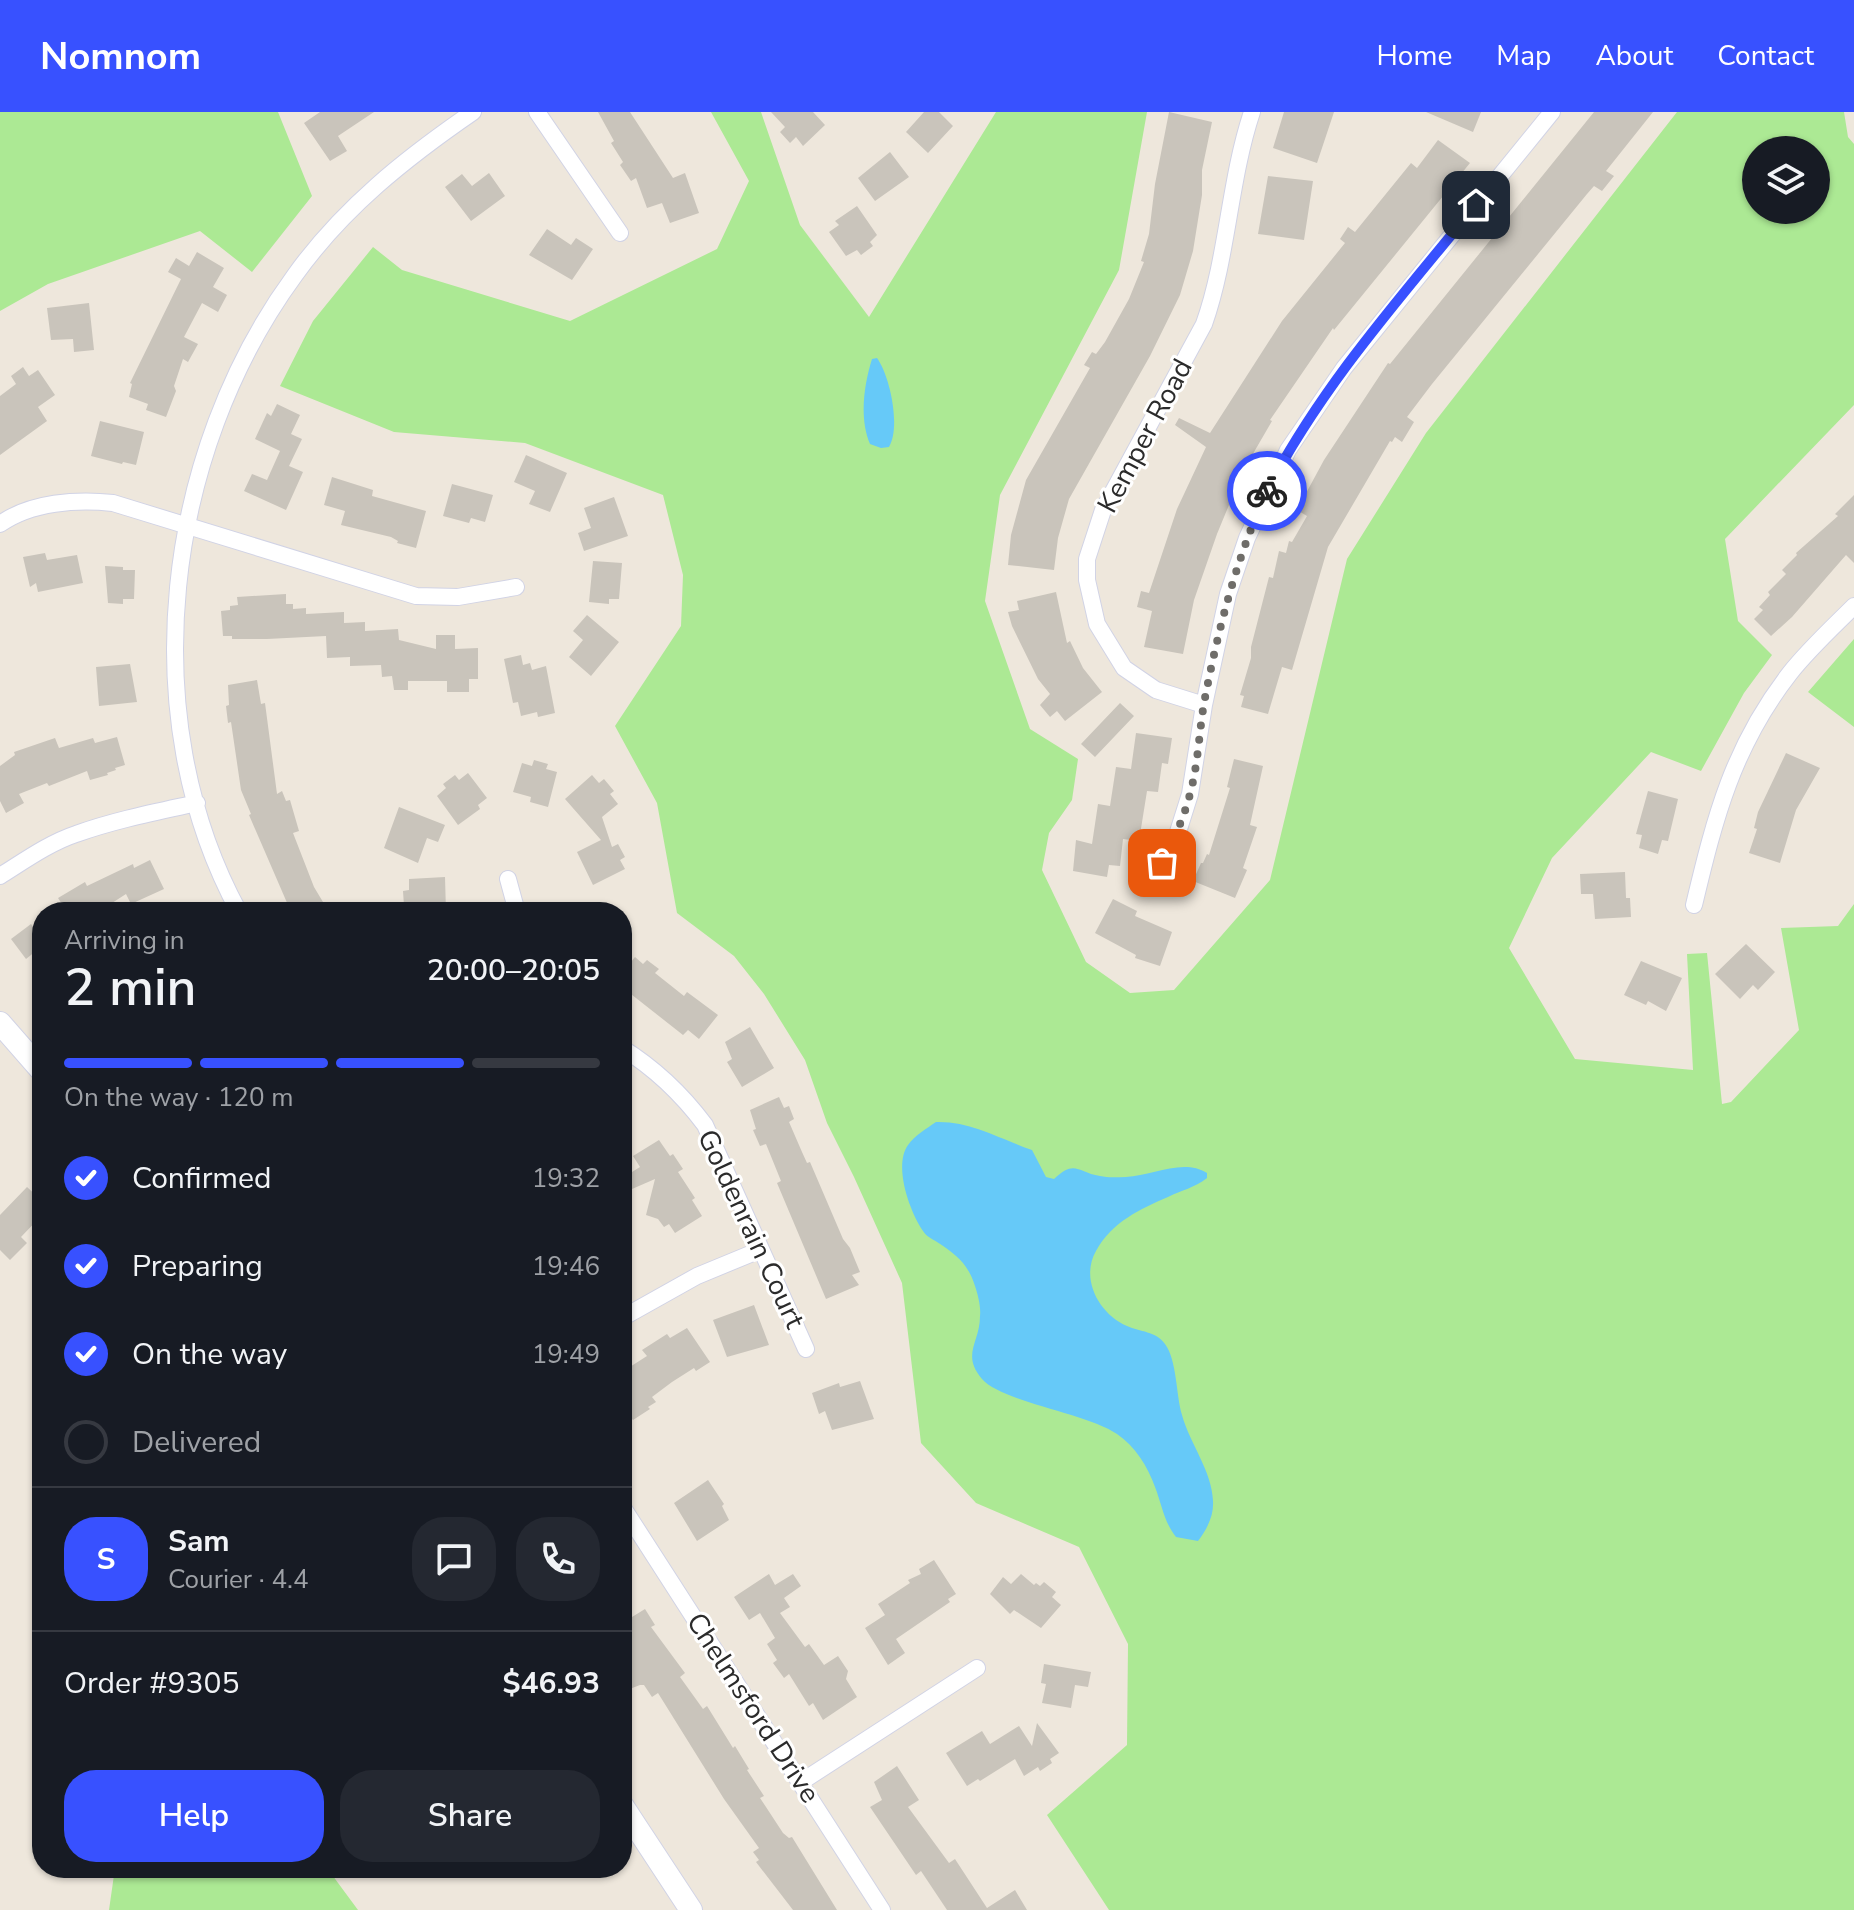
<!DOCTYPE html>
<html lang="en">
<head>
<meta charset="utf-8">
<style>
  :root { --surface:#171b24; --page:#242831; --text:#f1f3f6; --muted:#9ea1a6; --line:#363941; --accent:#3851ff }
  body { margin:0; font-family:"Nunito Sans",sans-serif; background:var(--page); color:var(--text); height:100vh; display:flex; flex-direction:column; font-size:30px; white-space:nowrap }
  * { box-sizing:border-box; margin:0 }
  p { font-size:26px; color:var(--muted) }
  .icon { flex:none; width:44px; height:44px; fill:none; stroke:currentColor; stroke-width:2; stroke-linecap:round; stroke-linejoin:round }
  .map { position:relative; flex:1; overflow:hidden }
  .sheet { position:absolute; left:32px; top:790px; width:600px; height:976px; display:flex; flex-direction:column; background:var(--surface); border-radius:32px; box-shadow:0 2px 6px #0004 }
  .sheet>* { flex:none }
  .controls { position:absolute; left:1742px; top:24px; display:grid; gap:16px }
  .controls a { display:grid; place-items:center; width:88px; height:88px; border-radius:50%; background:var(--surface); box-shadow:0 2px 6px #0004; font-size:40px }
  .pin { position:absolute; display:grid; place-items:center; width:68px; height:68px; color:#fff; margin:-34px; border-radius:16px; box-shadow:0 4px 12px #0006 }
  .courier { position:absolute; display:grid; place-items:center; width:80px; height:80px; margin:-40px; border:6px solid #3851ff; border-radius:50%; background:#fff; color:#222; box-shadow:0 2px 10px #0007 }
  .headline em { font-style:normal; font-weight:600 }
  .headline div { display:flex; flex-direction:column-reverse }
  .headline { display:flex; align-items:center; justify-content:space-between; height:136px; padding:0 32px }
  h1 { font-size:52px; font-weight:600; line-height:60px }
  .bar { display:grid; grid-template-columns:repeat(4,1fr); gap:12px 8px; align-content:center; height:96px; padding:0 32px }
  .bar i { height:10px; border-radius:6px; background:var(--line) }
  .bar .on { background:var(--accent) }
  .bar p { grid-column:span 4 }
  .line { display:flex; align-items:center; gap:20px; padding:0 32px; border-top:2px solid var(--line) }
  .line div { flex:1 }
  .round { display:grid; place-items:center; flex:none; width:84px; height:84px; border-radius:32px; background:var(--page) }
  ol { padding:0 32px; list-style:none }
  li { display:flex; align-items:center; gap:24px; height:88px }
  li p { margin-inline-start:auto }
  li .icon { padding:8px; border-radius:50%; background:var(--accent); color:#fff; stroke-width:4 }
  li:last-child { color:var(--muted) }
  li i { width:44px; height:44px; border:4px solid var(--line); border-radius:50% }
  .cta { display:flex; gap:16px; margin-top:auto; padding:16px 32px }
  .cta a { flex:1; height:92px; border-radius:32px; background:var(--accent); color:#fff; font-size:32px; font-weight:600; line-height:92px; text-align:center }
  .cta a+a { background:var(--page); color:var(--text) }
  header { display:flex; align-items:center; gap:48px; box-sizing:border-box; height:112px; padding:0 40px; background:var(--accent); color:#fff }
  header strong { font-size:38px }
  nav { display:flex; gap:44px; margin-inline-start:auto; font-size:28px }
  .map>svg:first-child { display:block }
  .green { fill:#ace994; fill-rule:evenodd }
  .water { fill:#66c9f8 }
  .building { fill:#c9c4bb }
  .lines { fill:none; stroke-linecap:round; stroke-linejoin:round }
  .minor-casing { stroke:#d1d3e5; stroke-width:18 }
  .tertiary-casing { stroke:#d1d3e5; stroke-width:24 }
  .minor { stroke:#fff; stroke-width:16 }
  .tertiary { stroke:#fff; stroke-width:22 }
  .done { stroke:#6f6d69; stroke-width:8; stroke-dasharray:0 14.4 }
  .route { stroke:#3851ff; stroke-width:10 }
  .labels { text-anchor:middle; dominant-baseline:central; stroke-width:6; stroke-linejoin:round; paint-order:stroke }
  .street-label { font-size:28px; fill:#2b2b2b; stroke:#fff }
</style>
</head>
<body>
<header>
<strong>Nomnom</strong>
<nav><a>Home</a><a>Map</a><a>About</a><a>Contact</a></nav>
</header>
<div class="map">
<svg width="1854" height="1798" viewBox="0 0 1854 1798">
  <rect width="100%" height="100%" fill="#eee7dc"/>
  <path class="green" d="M 0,0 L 278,0 L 312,84 L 252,160 L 200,119 L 48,172 L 0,199 Z
    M 711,0 L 761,0 L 800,113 L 869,205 L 996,0 L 1147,0 L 1119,158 L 1000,383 L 985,489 L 1030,617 L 1078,647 L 1072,688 L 1049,721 L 1042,758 L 1086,850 L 1130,881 L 1174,878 L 1270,768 L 1347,447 L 1426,321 L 1677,0 L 1844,0 L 1848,25 L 1854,32 L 1854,293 L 1725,427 L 1738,509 L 1772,543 L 1744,581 L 1701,659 L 1651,640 L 1552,746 L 1509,836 L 1575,947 L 1693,958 L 1687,842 L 1707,841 L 1722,992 L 1731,990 L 1799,918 L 1781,816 L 1838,814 L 1854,792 L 1854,1798 L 1109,1798 L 1047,1703 L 1127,1633 L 1128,1532 L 1079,1435 L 976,1391 L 921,1331 L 902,1171 L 854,1065 L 827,1011 L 805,948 L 764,882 L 734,844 L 677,801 L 657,691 L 615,614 L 681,514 L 683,463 L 663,383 L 525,331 L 394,320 L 280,274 L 313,209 L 373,135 L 402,158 L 570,209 L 717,137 L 749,69 ZM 1756,38 L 1816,38 L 1816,98 L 1756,98 Z
    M 1854,527 L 1854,615 L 1808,580 Z
    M 115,1756 L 327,1756 L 358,1798 L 109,1798 Z"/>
  <path class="water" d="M 877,246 C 890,264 901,315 889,335 L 881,336 L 870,332 C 859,306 864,273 872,247 Z
    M 936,1010 C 971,1009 1000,1027 1032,1038 L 1046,1065 L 1054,1067 C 1075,1047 1077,1060 1100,1064 C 1108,1066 1118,1065 1126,1065 C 1152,1064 1183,1046 1207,1061 L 1207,1066 C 1194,1076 1182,1078 1168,1085 C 1140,1097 1112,1110 1096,1139 C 1080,1167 1099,1202 1127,1214 C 1140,1220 1156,1219 1165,1232 C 1177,1248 1176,1283 1182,1303 C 1190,1332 1212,1359 1213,1389 C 1214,1404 1207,1417 1198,1429 L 1176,1425 C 1164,1410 1162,1393 1155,1375 C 1148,1355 1135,1334 1117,1322 C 1087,1301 1002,1290 982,1267 C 961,1242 980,1231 980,1204 C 981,1195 978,1183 975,1174 C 968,1152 957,1143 937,1130 C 932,1127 926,1124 923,1119 C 910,1100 893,1054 908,1033 C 915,1023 926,1017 936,1010 Z"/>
  <path class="building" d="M 320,0 L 374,0 L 338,24 L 347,39 L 330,49 L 304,11 Z
    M 598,0 L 630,0 L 673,66 L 685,61 L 699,101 L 670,111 L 662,91 L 647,96 L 636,66 L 631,69 L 620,53 L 623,50 L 611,31 L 614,29 Z
    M 771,0 L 813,0 L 825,13 L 803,34 L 796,25 L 790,31 L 780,20 L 785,15 Z
    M 924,0 L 939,0 L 953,14 L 928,41 L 906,20 Z
    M 1169,0 L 1212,10 L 1202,58 L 1202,83 L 1193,139 L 1180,183 L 1150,244 L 1069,387 L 1058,426 L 1054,458 L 1008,453 L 1011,423 L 1026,368 L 1090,256 L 1084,253 L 1092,240 L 1096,242 L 1105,230 L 1129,187 L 1144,150 L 1141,149 L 1149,122 L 1155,72 Z
    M 1284,0 L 1334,0 L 1317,51 L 1273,36 Z
    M 1426,0 L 1481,0 L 1473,20 Z
    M 1594,0 L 1653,0 L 1606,59 L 1614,64 L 1602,79 L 1594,74 L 1587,82 L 1432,272 L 1407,305 L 1414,310 L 1402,330 L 1395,325 L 1392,330 L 1390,329 L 1328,435 L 1292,558 L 1282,555 L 1268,602 L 1241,595 L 1244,584 L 1240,583 L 1251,546 L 1251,535 L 1269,465 L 1273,466 L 1279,439 L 1286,441 L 1289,429 L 1292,430 L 1307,404 L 1297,398 L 1324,348 L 1388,251 L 1390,252 Z
    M 1438,28 L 1470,51 L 1334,218 L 1333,216 L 1270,308 L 1272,309 L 1243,359 L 1217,422 L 1194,488 L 1183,542 L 1144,535 L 1152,499 L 1137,495 L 1141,479 L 1149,481 L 1177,397 L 1206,335 L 1175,313 L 1179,306 L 1210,321 L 1282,209 L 1345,131 L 1340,127 L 1348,115 L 1355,120 L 1411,51 L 1417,56 Z
    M 890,40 L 909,65 L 875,89 L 858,66 Z
    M 489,61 L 505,84 L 471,109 L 445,75 L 462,62 L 472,74 Z
    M 1268,64 L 1313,69 L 1304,128 L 1258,122 Z
    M 857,94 L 877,123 L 870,130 L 873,134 L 861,143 L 857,138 L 846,144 L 829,120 L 839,113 L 835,109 Z
    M 547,117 L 571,133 L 576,126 L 593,137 L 572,168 L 529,143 Z
    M 197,140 L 224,156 L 213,175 L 227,183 L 218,200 L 202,191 L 184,225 L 198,232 L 188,250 L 183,247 L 174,274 L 176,279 L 166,305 L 146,298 L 148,292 L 129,285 L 132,272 L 130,271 L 181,167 L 168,160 L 176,146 L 189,154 Z
    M 89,191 L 94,238 L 74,240 L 73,227 L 51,228 L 47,196 Z
    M 23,255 L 29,264 L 38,258 L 55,283 L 38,295 L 47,309 L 0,343 L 0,284 L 16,272 L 11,264 Z
    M 277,292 L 300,303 L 291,322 L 302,327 L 289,354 L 303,360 L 286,398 L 244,379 L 252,362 L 267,368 L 280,339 L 255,327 L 267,301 L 271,304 Z
    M 100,309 L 144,320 L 136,353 L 123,350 L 122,352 L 91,344 Z
    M 526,343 L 567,361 L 550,400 L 529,392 L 535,379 L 514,370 Z
    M 332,365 L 373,378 L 372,384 L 426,399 L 416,436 L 397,431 L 398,429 L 391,425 L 341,413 L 345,399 L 324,393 Z
    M 452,372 L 493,383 L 485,410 L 471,406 L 469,411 L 443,404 Z
    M 1854,383 L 1854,451 L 1846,443 L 1792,505 L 1771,524 L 1754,507 L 1763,498 L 1759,495 L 1770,483 L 1768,480 L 1786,462 L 1782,458 L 1797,443 L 1796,441 L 1838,404 L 1835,402 Z
    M 614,385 L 628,424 L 584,439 L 578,421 L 591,416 L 584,396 Z
    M 45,441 L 47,448 L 77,443 L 83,471 L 38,480 L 36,471 L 30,475 L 23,445 Z
    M 593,449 L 622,451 L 619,487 L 609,487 L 609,492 L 589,490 Z
    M 105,454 L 123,455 L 123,458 L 135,458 L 134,487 L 123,487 L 123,492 L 108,491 Z
    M 1056,480 L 1067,531 L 1070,529 L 1083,556 L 1102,580 L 1065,609 L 1057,599 L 1050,605 L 1040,593 L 1050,582 L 1038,567 L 1012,514 L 1008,500 L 1019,498 L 1017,489 Z
    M 286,482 L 286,492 L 293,492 L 293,497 L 306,496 L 306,502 L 344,500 L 344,511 L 365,510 L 365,519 L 398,517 L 399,528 L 436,537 L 436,523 L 455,523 L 455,537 L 478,536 L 478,567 L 469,567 L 469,580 L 447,580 L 447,569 L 408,569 L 408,578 L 394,578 L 392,564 L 382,565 L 381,553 L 350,554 L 350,545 L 327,546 L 326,524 L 267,527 L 232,527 L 232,524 L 223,524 L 221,499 L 230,498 L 230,494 L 238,493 L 237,485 Z
    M 587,503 L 619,530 L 591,564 L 569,545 L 583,528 L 573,519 Z
    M 521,543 L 523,553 L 530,551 L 532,558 L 546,554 L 555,601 L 538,605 L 537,600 L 521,604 L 518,590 L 513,591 L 504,547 Z
    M 130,552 L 137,590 L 99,594 L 96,555 Z
    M 257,568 L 261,592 L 265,591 L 277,682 L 282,679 L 286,689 L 290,688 L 299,719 L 293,721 L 314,775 L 329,800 L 291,800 L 249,703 L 251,702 L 241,678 L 231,610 L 228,611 L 226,594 L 229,593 L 228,573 Z
    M 1120,591 L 1134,604 L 1095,645 L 1081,632 Z
    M 1136,621 L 1172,626 L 1168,652 L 1162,651 L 1158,680 L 1147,679 L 1139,729 L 1123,727 L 1120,754 L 1109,753 L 1107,765 L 1073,759 L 1076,728 L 1092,732 L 1098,692 L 1110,694 L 1116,655 L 1131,657 Z
    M 117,625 L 125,653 L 115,656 L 116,658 L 107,661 L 108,663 L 90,668 L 87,659 L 49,674 L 47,671 L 19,682 L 24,691 L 6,701 L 0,689 L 0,654 L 15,643 L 14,640 L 55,626 L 59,636 L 93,626 L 95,631 Z
    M 1786,641 L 1820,656 L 1796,698 L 1780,751 L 1749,741 L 1757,717 L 1754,716 L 1758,700 Z
    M 1234,647 L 1263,654 L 1250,713 L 1257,715 L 1243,756 L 1247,758 L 1235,786 L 1193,769 L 1201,751 L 1203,751 L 1207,742 L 1209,743 L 1230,676 L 1227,675 Z
    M 534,648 L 548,652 L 546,657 L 557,660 L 548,695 L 530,690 L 531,685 L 513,680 L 522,651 L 532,654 Z
    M 468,661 L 487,686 L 478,693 L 480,697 L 458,713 L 437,684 L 446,676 L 443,672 L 455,663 L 459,668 Z
    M 592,663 L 599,671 L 604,667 L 614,679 L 610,682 L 618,692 L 602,705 L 612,735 L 618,732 L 625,745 L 620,748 L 625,757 L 593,773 L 577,740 L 601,728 L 565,687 Z
    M 1648,679 L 1678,687 L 1668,729 L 1662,728 L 1658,742 L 1639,736 L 1642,723 L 1636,722 Z
    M 399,695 L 445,713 L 438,730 L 427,726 L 418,751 L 384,736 Z
    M 150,748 L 164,777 L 131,792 L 126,782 L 98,800 L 67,800 L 58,786 L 85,770 L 87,774 L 133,752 L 134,756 Z
    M 1625,760 L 1626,786 L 1630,786 L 1631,805 L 1595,807 L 1593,782 L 1581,782 L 1580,762 Z
    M 445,765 L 446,800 L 410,800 L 410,794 L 404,794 L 403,779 L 409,778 L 409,767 Z
    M 1113,787 L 1137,799 L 1135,804 L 1172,820 L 1160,854 L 1135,846 L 1136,843 L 1095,821 Z
    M 31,812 L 42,826 L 42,834 L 26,847 L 11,827 Z
    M 1746,832 L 1775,860 L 1758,878 L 1753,873 L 1740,887 L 1715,862 Z
    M 635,845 L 643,852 L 647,848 L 659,857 L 655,861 L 684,884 L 687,880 L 718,903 L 699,927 L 688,918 L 683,923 L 622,875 L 622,861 Z
    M 1641,849 L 1682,866 L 1666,899 L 1648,889 L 1646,893 L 1624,883 Z
    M 750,915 L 774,956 L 742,975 L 727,950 L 732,947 L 725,930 Z
    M 779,985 L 784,996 L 789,994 L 794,1007 L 789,1010 L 802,1040 L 807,1051 L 810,1050 L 843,1127 L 850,1136 L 860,1160 L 852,1163 L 859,1173 L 826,1187 L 777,1071 L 781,1069 L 766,1032 L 760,1034 L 753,1018 L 756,1017 L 750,998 Z
    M 659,1028 L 670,1044 L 673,1042 L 683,1057 L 678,1060 L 695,1086 L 692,1088 L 702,1104 L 675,1121 L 669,1112 L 664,1115 L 658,1107 L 646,1103 L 655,1067 L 632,1077 L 624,1065 L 640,1055 L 633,1044 Z
    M 27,1075 L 42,1089 L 42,1103 L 21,1125 L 27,1131 L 10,1148 L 0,1138 L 0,1103 Z
    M 754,1193 L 769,1233 L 727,1245 L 713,1208 Z
    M 687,1216 L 710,1250 L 696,1259 L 694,1256 L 672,1270 L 652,1285 L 656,1290 L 648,1295 L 650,1297 L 633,1308 L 631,1306 L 622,1312 L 622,1260 L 647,1244 L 642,1238 L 667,1222 L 670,1226 Z
    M 860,1269 L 874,1307 L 832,1318 L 825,1299 L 819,1302 L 812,1281 L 839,1271 L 840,1275 Z
    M 708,1368 L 724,1392 L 722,1394 L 729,1408 L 697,1429 L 674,1391 Z
    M 934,1448 L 956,1482 L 948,1487 L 950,1490 L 896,1527 L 905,1541 L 888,1553 L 865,1516 L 885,1503 L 878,1492 L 910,1471 L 908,1468 L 921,1462 L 919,1457 Z
    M 769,1462 L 775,1473 L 793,1462 L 801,1474 L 784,1486 L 790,1495 L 780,1501 L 805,1535 L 809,1532 L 824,1553 L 838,1544 L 848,1559 L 846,1567 L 857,1585 L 823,1608 L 813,1591 L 809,1594 L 789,1562 L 784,1566 L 773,1551 L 777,1548 L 767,1532 L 775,1526 L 760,1501 L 749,1508 L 734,1485 Z
    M 1021,1462 L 1034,1473 L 1036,1471 L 1040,1474 L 1044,1470 L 1056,1480 L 1052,1485 L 1061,1493 L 1041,1516 L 1014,1498 L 1010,1502 L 990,1482 L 1003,1465 L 1011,1472 Z
    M 622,1490 L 632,1505 L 645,1497 L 655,1513 L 651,1515 L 685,1561 L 680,1565 L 703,1597 L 707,1594 L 733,1636 L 735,1634 L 749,1657 L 747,1658 L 764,1684 L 760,1686 L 766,1695 L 783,1721 L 789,1726 L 792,1725 L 837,1798 L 793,1798 L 756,1750 L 759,1748 L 753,1740 L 759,1736 L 724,1687 L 658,1581 L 652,1585 L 644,1573 L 640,1573 L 627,1578 L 632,1561 L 622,1548 Z
    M 1044,1552 L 1091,1560 L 1088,1575 L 1075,1573 L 1071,1596 L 1042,1591 L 1046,1572 L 1041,1571 Z
    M 1037,1611 L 1059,1641 L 1050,1647 L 1052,1651 L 1040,1659 L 1038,1655 L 1024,1664 L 1015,1647 L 980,1669 L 978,1667 L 967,1674 L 946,1641 L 982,1619 L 990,1632 L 1019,1614 L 1032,1634 Z
    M 897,1654 L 919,1688 L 908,1695 L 949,1751 L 955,1747 L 987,1796 L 1015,1778 L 1027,1798 L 947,1798 L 921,1759 L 916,1763 L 870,1695 L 882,1688 L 874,1670 Z"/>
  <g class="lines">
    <defs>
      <path id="minor" d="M 537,0 L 620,121
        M 0,412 C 31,390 77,387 113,391 L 416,484 L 458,485 L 516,475
        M 1204,593 L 1156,578 L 1124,556 L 1097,512 L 1087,468 L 1087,447 L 1103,398 L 1204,212 C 1228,144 1229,69 1252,0
        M 1162,751 L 1178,720 L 1190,682 L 1204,593 L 1228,482 L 1247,426 L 1288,338 L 1344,256 L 1552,0
        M 0,764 C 24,749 49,731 76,722 C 115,708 156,700 197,691
        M 508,767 L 517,800
        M 1694,793 C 1715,705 1733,634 1790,561 C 1809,537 1832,516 1854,494
        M 239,800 C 132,604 165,340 295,163 C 343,96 406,46 473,0
        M 622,936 C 656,957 681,981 705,1013 L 806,1237
        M 622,1206 L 697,1164 L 760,1138
        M 622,1394 L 882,1798
        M 801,1670 L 977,1556"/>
      <path id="tertiary" d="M 0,911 L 42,959
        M 622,1693 L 691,1798"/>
    </defs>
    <use href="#minor" class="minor-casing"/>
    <use href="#tertiary" class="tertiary-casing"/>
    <use href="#minor" class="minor"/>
    <use href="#tertiary" class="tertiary"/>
  </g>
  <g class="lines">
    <path class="done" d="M 1162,751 C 1173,729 1184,706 1190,682 C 1198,653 1199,621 1204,591 C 1218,518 1236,447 1267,379"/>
    <path class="route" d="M 1267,379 C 1322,273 1401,185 1476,93"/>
  </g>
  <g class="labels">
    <g class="street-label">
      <text transform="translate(1145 324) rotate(-62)">Kemper Road</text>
      <text transform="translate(751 1117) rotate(65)">Goldenrain Court</text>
      <text transform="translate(753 1596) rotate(57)">Chelmsford Drive</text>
    </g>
  </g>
</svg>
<div class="controls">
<a><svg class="icon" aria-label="layers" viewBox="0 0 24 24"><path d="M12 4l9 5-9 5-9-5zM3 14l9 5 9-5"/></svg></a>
</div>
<div class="pin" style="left:1162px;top:751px;background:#ea580c"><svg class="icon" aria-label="bag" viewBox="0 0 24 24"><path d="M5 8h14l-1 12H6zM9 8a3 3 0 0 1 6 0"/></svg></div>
<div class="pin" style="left:1476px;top:93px;background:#1f2937"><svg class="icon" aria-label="home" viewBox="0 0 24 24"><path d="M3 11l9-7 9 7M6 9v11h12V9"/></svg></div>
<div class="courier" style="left:1267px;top:379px"><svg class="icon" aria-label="bike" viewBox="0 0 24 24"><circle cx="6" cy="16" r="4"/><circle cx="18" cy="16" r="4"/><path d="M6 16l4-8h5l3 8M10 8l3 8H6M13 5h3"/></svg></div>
<section class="sheet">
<div class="headline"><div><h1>2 min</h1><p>Arriving in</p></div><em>20:00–20:05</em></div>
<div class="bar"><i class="on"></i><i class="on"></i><i class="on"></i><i></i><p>On the way · 120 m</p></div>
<ol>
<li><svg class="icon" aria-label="check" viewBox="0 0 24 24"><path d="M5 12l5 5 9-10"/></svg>Confirmed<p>19:32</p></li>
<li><svg class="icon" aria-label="check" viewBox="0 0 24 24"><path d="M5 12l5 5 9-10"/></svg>Preparing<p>19:46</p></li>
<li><svg class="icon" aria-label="check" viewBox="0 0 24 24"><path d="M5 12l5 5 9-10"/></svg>On the way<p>19:49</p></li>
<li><i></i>Delivered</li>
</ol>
<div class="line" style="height:144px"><b class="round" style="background:var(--accent);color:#fff">S</b><div><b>Sam</b><p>Courier · 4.4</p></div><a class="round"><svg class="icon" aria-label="chat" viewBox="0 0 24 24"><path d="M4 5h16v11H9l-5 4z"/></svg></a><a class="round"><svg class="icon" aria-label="phone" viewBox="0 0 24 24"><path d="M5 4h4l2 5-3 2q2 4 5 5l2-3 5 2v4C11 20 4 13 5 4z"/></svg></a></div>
<div class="line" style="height:104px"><div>Order #9305</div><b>$46.93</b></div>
<div class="cta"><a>Help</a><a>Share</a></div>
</section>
</div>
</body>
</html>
